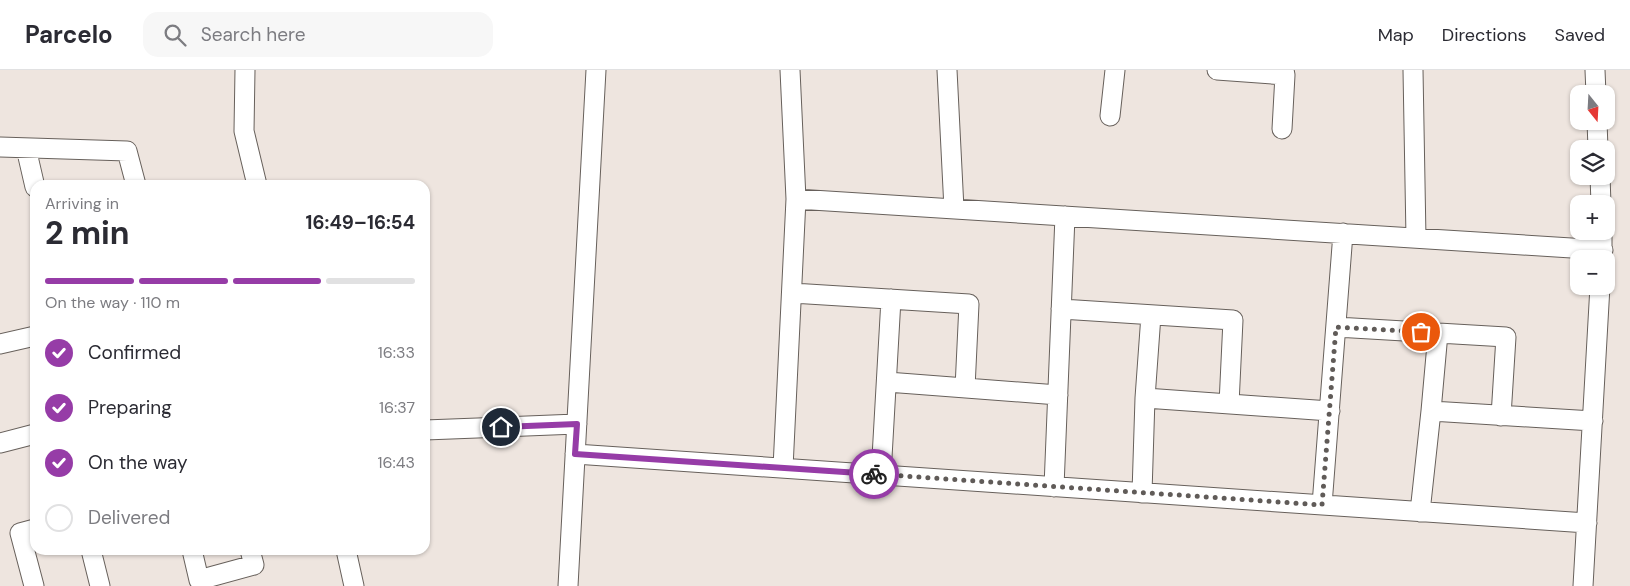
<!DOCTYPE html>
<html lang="en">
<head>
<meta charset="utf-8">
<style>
  :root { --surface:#fff; --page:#f7f7f7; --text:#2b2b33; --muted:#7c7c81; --line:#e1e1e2; --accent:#963ca7 }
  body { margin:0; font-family:"DM Sans",sans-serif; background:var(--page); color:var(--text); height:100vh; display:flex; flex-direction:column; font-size:19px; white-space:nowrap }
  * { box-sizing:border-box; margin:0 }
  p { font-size:16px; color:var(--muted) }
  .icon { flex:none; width:28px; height:28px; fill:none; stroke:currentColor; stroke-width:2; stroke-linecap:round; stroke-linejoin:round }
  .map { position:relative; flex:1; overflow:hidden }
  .drawer { position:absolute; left:30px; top:110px; width:400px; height:375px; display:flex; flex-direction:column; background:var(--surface); border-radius:15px; box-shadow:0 1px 4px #0004 }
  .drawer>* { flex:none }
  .needle { width:32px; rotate:162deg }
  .fabs { position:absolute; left:1570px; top:15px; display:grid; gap:10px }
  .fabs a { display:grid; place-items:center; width:45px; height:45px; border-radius:10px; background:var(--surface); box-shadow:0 1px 4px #0004; font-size:25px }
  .pin { position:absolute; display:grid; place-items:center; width:42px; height:42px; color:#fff; margin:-21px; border:2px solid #fff; border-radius:50%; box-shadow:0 1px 5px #0007 }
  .courier { position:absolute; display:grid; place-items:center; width:50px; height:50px; margin:-25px; border:4px solid #963ca7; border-radius:50%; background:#fff; color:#222; box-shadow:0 1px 6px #0007 }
  .summary em { font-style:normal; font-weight:700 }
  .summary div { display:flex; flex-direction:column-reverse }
  .summary { display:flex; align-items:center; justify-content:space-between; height:85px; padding:0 15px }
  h1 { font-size:32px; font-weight:700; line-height:38px }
  .bar { display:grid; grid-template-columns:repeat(4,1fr); gap:8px 5px; align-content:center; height:60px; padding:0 15px }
  .bar i { height:6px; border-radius:4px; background:var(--line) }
  .bar .selected { background:var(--accent) }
  .bar p { grid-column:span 4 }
  ol { padding:0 15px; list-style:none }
  li { display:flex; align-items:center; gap:15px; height:55px }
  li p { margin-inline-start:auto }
  li .icon { padding:5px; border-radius:50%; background:var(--accent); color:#fff; stroke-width:4 }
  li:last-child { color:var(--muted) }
  li i { width:28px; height:28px; border:2px solid var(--line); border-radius:50% }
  header { display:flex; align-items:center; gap:30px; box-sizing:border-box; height:70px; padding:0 25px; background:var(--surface); border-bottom:1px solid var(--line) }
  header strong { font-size:24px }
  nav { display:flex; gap:28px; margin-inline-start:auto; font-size:18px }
  .search { width:350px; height:45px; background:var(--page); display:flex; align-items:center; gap:12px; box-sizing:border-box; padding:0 18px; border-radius:15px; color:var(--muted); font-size:19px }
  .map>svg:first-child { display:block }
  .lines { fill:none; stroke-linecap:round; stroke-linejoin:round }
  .minor-casing { stroke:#67605b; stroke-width:21 }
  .minor { stroke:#fff; stroke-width:19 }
  .done { stroke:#605b58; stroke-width:5; stroke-dasharray:0 9 }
  .route { stroke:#963ca7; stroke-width:6 }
</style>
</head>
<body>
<header>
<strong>Parcelo</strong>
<div class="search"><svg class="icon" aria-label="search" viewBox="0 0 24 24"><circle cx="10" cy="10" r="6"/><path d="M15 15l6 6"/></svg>Search here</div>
<nav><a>Map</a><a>Directions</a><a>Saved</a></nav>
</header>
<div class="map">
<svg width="1630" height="516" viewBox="0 0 1630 516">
  <rect width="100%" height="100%" fill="#eee5df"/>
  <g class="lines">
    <defs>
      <path id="minor" d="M 245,0 L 244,61 L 257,115
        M 947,0 L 954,139
        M 1217,0 L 1285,5 L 1284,0
        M 1413,0 L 1416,168
        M 1595,0 L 1596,24
        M 1110,46 L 1115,0
        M 1597,51 L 1598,79
        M 1282,59 L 1285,5
        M 0,77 L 127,81 L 136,115
        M 26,78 L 35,117
        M 1600,106 L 1601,134
        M 796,129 L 1603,180
        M 1602,161 L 1602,189
        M 792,223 L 969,234 L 965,318
        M 1061,239 L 1233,250 L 1229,334
        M 1151,245 L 1145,328 L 1330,341
        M 1336,257 L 1506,267 L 1501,346
        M 1438,263 L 1431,341 L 1593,351
        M 0,274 L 35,266
        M 887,312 L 1058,325
        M 425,360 L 577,354
        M 0,373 L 35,364
        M 575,384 L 1587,453
        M 783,398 L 796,129 L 790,0
        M 881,405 L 891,229
        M 1054,417 L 1065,146
        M 1142,423 L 1145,328
        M 1322,435 L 1343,163
        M 1420,442 L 1431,341
        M 91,480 L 100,516
        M 192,480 L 199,510 L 254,495 L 250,480
        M 346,480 L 354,516
        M 34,516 L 20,463 L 35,459
        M 568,516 L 596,0
        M 1583,516 L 1600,216"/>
    </defs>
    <use href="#minor" class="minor-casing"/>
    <use href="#minor" class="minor"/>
  </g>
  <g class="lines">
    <path class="done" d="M 874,404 L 1322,435 L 1336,257 L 1421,262"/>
    <path class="route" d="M 501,357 L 577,354 L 575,384 L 874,404"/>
  </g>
</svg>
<div class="fabs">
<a><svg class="needle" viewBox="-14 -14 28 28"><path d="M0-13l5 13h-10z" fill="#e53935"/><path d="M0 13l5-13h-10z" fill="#7c7c81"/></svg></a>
<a><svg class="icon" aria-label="layers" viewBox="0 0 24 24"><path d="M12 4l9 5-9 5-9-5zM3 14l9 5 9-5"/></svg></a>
<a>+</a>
<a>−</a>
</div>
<div class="pin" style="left:1421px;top:262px;background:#ea580c"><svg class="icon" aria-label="bag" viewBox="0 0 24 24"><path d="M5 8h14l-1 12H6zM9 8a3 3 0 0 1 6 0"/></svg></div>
<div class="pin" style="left:501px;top:357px;background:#1f2937"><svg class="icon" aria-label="home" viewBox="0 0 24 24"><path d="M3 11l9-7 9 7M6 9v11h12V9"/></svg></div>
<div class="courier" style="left:874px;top:404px"><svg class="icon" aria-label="bike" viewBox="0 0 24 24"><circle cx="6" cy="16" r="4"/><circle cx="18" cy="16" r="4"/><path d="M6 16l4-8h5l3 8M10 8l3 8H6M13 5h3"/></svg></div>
<section class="drawer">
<div class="summary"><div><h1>2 min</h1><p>Arriving in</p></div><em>16:49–16:54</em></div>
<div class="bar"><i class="selected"></i><i class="selected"></i><i class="selected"></i><i></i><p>On the way · 110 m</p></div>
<ol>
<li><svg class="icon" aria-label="check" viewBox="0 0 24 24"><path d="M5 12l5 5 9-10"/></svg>Confirmed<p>16:33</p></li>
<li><svg class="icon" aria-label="check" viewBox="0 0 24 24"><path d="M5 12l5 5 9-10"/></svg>Preparing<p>16:37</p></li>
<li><svg class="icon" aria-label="check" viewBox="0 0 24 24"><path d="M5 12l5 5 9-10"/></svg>On the way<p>16:43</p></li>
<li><i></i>Delivered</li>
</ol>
</section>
</div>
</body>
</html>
